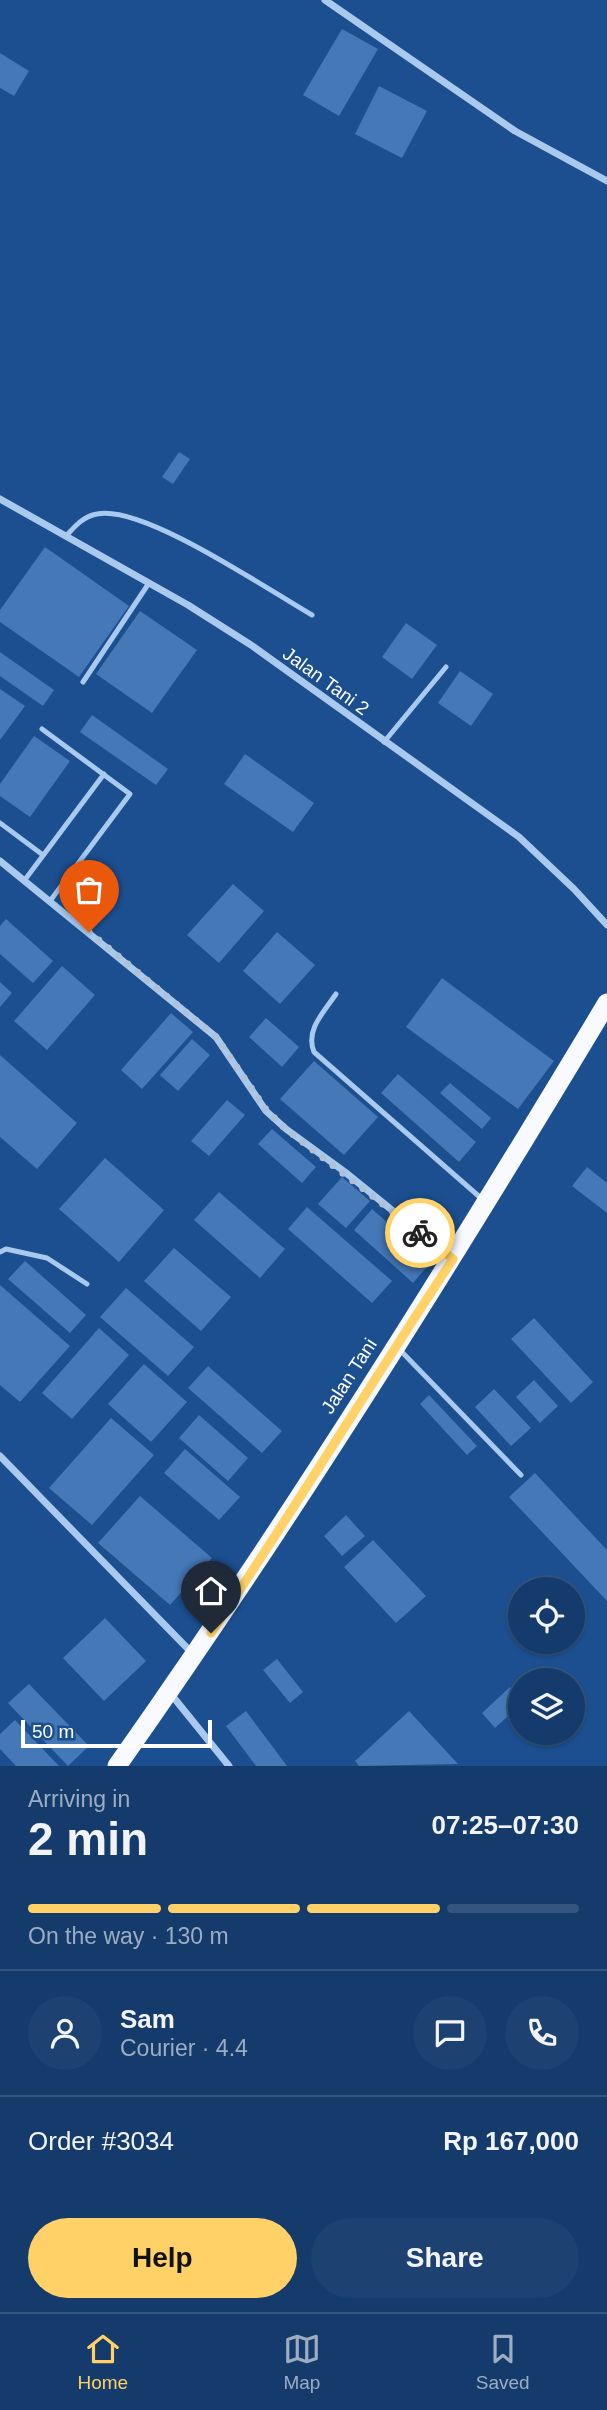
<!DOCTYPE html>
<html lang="en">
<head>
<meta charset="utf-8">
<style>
  :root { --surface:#143b6b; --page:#1d4271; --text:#f1f3f6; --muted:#9dadc1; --line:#33557e; --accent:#ffd166 }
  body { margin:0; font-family:Arial,sans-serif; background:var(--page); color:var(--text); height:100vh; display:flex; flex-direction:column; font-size:26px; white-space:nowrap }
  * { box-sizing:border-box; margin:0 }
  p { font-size:23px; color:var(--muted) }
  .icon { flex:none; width:38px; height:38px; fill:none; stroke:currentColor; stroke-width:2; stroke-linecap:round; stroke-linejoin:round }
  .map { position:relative; height:1766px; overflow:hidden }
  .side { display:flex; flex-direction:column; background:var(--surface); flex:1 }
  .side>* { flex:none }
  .buttons { position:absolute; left:508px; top:1577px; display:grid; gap:14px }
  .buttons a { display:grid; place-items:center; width:77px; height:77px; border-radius:50%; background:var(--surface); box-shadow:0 2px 5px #0004,0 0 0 2px var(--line); font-size:35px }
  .scale { position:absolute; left:21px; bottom:18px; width:191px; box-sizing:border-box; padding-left:7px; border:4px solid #fff; border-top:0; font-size:19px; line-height:24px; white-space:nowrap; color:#fff; -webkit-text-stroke:5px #1b4f8f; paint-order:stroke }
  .pin { position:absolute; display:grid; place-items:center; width:60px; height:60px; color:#fff; margin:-72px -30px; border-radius:50% 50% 50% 0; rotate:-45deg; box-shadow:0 0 7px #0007 }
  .pin .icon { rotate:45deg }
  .courier { position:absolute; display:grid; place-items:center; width:70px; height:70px; margin:-35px; border:5px solid #ffd166; border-radius:50%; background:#fff; color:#222; box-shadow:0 2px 9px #0007 }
  .headline em { font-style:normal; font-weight:800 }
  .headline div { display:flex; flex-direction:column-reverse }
  .headline { display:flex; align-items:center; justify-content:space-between; height:119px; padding:0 28px }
  h1 { font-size:46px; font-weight:800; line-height:52px }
  .bar { display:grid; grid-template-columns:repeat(4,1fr); gap:10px 7px; align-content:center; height:84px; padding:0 28px }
  .bar i { height:9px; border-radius:5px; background:var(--line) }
  .bar .selected { background:var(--accent) }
  .bar p { grid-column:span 4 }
  .line { display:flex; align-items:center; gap:18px; padding:0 28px; border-top:2px solid var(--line) }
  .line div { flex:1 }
  .round { display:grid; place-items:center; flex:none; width:74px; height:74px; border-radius:37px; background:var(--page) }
  .action { display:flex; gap:14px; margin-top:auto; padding:14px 28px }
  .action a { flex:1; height:80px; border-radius:42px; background:var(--accent); color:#111; font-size:28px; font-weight:800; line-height:80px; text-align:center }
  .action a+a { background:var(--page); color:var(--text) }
  .tabs { display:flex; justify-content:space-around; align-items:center; height:98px; border-top:2px solid var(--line); background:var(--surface); font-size:19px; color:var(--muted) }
  .tabs a { display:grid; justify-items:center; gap:4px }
  .tabs .selected { color:var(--accent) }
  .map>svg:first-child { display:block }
  .building { fill:#4478b7 }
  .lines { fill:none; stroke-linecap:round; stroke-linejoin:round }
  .service { stroke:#a9c9ee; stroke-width:5 }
  .minor { stroke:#a9c9ee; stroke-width:7 }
  .trunk { stroke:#f8faff; stroke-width:19 }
  .done { stroke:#afc1d8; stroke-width:7; stroke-dasharray:0 12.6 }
  .route { stroke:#ffd166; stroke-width:9 }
  .labels { text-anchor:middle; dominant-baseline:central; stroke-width:5; stroke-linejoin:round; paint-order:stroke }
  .street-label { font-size:19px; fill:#fff; stroke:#1b4f8f }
</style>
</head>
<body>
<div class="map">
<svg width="607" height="1766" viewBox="0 0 607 1766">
  <rect width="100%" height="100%" fill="#1b4f8f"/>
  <path class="building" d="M 342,29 L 378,49 L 339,116 L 303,95 Z
    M 0,53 L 29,71 L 14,96 L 0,88 Z
    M 379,86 L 427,111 L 402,158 L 355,134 Z
    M 179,452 L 190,459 L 173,484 L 162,477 Z
    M 45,547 L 129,606 L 79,677 L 0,622 L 0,610 Z
    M 140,611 L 197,650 L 152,713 L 96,674 Z
    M 406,623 L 437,645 L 412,679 L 382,657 Z
    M 0,652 L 54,690 L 43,706 L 0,676 Z
    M 460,671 L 493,694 L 471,726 L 438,703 Z
    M 0,689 L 25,706 L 0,740 Z
    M 92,715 L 168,769 L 156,785 L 80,732 Z
    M 34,736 L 70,761 L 30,817 L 0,796 L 0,784 Z
    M 245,754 L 314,803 L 293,832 L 224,784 Z
    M 233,884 L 264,911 L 219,963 L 187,935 Z
    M 6,919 L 53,961 L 33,983 L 0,954 L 0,926 Z
    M 277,932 L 315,965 L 280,1004 L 243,971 Z
    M 62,966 L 95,995 L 47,1050 L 14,1021 Z
    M 442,978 L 554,1061 L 518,1109 L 406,1027 Z
    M 0,982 L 12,993 L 0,1007 Z
    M 171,1013 L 193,1032 L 142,1089 L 121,1070 Z
    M 266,1018 L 299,1047 L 282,1067 L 249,1037 Z
    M 192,1039 L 210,1055 L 178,1091 L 160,1075 Z
    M 0,1055 L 77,1123 L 37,1169 L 0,1137 Z
    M 314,1061 L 378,1117 L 344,1155 L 280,1099 Z
    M 398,1074 L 476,1142 L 459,1162 L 381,1093 Z
    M 450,1083 L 491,1118 L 482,1129 L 440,1093 Z
    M 227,1100 L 245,1115 L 209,1156 L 191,1141 Z
    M 272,1129 L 316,1167 L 302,1183 L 258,1144 Z
    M 105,1158 L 164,1210 L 119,1262 L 59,1209 Z
    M 587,1167 L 607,1183 L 607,1213 L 572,1186 Z
    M 342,1177 L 370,1201 L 346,1228 L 318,1204 Z
    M 219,1192 L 285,1249 L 260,1278 L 194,1220 Z
    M 307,1207 L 392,1281 L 372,1303 L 288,1229 Z
    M 372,1209 L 432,1261 L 413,1283 L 354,1230 Z
    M 174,1248 L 231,1297 L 201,1331 L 144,1281 Z
    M 25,1261 L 86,1315 L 70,1333 L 8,1279 Z
    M 0,1285 L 70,1346 L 20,1402 L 0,1385 Z
    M 126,1288 L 194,1347 L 168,1376 L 100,1317 Z
    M 534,1318 L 593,1382 L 571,1403 L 511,1339 Z
    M 99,1328 L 129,1355 L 72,1419 L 42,1393 Z
    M 144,1364 L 187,1402 L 151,1442 L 108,1404 Z
    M 208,1366 L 282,1431 L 262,1453 L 188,1388 Z
    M 534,1380 L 558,1406 L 540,1423 L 516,1397 Z
    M 494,1389 L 531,1428 L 511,1446 L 475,1407 Z
    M 429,1395 L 477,1446 L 467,1455 L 420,1404 Z
    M 199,1415 L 248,1458 L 228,1481 L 179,1438 Z
    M 111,1418 L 154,1455 L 92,1525 L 49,1488 Z
    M 185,1449 L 240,1497 L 219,1520 L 164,1473 Z
    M 535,1473 L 607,1550 L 607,1601 L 509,1497 Z
    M 140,1496 L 212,1558 L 170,1605 L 98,1543 Z
    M 346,1515 L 365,1536 L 342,1556 L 324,1536 Z
    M 373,1540 L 426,1596 L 396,1623 L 344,1567 Z
    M 105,1618 L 146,1661 L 104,1701 L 63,1658 Z
    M 277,1659 L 303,1692 L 290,1703 L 263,1670 Z
    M 29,1684 L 89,1746 L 68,1766 L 8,1703 Z
    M 510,1687 L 520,1698 L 520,1705 L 495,1728 L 482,1713 Z
    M 246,1711 L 287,1766 L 256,1766 L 226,1726 Z
    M 409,1711 L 458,1764 L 359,1766 L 355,1761 Z
    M 15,1720 L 59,1766 L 16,1766 L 0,1749 L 0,1734 Z"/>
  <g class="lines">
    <path class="service" d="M 67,535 C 75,526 84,516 97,514 C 143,504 268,590 312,615
      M 83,682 L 149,583
      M 42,729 L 130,794 L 50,901
      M 384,742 L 446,667
      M 0,823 L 43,855
      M 24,881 L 104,774
      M 336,994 C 324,1012 305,1030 314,1052 L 482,1199
      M 0,1252 L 6,1249 L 47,1258 L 87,1284
      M 399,1349 L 521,1475"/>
    <path class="minor" d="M 325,0 L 515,131 L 607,181
      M 0,499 L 188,605 L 251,645 L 519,837 L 574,889 L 607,925
      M 0,861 L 216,1037 L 266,1111 L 286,1129 L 345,1172 L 451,1258
      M 0,1456 L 192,1653
      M 170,1693 L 229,1766"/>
    <path class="trunk" d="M 117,1766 C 291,1519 451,1263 607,1003"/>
  </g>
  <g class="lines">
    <path class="done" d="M 89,932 L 216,1037 L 267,1111 L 286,1129 L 420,1233"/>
    <path class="route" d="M 211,1633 C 294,1510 371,1383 453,1259 L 420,1233"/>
  </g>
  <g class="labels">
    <g class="street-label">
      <text transform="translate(326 681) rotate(36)">Jalan Tani 2</text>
      <text transform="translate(349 1376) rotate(-57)">Jalan Tani</text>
    </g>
  </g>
</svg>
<div class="buttons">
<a><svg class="icon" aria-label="locate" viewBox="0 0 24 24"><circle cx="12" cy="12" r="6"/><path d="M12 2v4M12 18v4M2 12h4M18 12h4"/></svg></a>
<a><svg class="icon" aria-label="layers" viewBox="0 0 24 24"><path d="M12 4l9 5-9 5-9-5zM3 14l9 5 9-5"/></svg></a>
</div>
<div class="scale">50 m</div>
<div class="pin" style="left:89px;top:932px;background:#ea580c"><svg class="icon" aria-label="bag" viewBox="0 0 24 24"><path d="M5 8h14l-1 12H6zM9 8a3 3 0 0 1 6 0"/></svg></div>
<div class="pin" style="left:211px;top:1633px;background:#1f2937"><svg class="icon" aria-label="home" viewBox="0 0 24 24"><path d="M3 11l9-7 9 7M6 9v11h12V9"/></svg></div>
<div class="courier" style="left:420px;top:1233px"><svg class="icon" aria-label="bike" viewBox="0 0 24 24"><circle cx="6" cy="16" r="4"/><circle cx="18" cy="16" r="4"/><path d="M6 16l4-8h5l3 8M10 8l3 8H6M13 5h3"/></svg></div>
</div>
<section class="side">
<div class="headline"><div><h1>2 min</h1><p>Arriving in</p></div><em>07:25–07:30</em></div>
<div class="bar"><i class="selected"></i><i class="selected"></i><i class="selected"></i><i></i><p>On the way · 130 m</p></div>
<div class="line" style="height:126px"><a class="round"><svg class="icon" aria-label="person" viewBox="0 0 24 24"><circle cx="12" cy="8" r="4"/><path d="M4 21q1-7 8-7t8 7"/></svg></a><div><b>Sam</b><p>Courier · 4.4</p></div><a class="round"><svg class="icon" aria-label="chat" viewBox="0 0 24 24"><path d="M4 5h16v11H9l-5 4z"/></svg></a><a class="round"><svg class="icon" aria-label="phone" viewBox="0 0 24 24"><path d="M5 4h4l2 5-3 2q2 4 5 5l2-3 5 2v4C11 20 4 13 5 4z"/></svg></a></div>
<div class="line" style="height:91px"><div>Order #3034</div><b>Rp 167,000</b></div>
<div class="action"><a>Help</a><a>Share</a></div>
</section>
<nav class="tabs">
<a class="selected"><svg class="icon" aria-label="home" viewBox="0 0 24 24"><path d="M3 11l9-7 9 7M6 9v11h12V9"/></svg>Home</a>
<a><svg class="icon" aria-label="map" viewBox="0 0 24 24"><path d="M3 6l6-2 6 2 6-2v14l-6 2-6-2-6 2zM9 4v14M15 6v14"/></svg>Map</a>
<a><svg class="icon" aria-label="saved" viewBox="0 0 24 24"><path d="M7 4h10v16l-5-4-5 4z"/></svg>Saved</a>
</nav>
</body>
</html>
